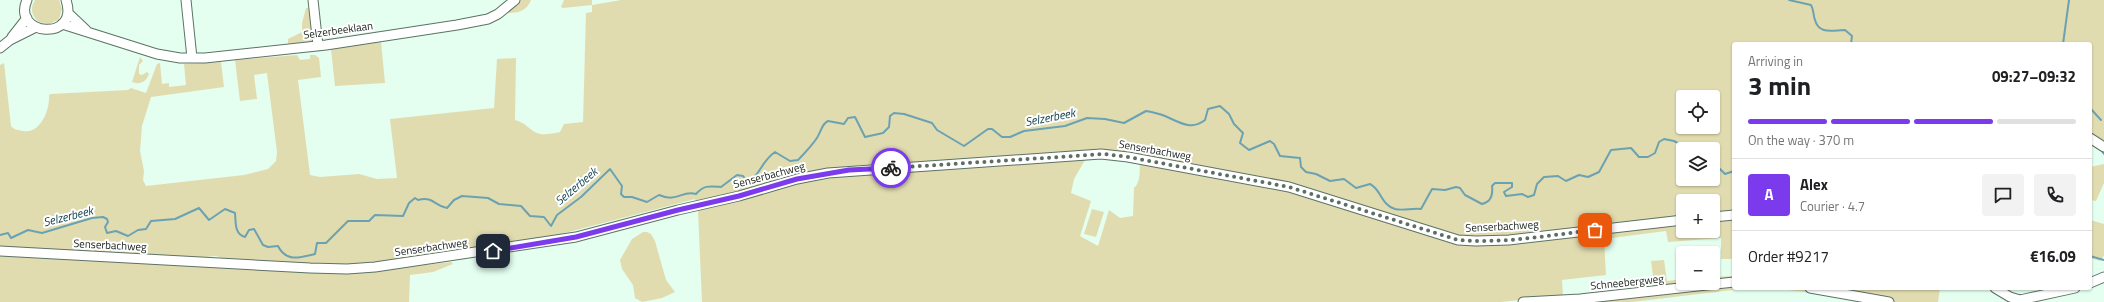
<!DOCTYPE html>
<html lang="en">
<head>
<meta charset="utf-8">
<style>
  :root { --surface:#fff; --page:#f2f2f2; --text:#202124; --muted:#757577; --line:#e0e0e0; --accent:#7c3aed }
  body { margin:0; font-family:"Titillium Web",sans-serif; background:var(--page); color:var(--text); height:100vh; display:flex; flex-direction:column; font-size:15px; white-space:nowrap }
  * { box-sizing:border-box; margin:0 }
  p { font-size:13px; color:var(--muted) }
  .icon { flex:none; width:22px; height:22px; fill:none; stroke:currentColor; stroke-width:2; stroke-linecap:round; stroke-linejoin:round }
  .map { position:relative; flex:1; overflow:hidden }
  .panel { position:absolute; left:1732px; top:42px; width:360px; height:248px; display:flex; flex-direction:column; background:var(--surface); border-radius:4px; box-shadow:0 1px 3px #0004 }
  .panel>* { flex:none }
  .buttons { position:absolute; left:1676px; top:90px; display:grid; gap:8px }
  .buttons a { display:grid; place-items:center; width:44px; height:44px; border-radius:4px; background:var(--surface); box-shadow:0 1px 3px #0004; font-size:20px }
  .pin { position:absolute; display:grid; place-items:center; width:34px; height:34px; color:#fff; margin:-17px; border-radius:8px; box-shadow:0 2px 6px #0006 }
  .courier { position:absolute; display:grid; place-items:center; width:40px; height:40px; margin:-20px; border:3px solid #7c3aed; border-radius:50%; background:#fff; color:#222; box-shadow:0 1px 5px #0007 }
  .head em { font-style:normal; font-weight:700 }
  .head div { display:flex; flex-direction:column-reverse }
  .head { display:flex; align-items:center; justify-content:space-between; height:68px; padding:0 16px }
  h1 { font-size:26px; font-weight:700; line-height:30px }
  .bar { display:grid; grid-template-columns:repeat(4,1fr); gap:6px 4px; align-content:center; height:48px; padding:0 16px }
  .bar i { height:5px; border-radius:3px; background:var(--line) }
  .bar .current { background:var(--accent) }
  .bar p { grid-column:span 4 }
  .line { display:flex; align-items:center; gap:10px; padding:0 16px; border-top:1px solid var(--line) }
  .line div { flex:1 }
  .round { display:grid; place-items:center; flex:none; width:42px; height:42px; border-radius:4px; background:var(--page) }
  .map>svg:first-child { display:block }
  .green { fill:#e1dcb0; fill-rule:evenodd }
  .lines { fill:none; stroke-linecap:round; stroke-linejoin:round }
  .stream { stroke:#6ba2b2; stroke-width:2 }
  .street-casing { stroke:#5c7265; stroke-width:11 }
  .street { stroke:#fff; stroke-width:9 }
  .done { stroke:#5e6e65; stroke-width:4; stroke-dasharray:0 7.2 }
  .route { stroke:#7c3aed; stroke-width:5 }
  .labels { text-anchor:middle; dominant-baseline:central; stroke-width:4; stroke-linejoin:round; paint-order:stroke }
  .street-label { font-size:11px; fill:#16201a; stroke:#fff }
  .water-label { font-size:12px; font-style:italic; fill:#0d3f4c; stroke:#fff }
</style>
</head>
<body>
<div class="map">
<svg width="2104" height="302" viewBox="0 0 2104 302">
  <rect width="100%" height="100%" fill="#e4feef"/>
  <path class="green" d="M 35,0 L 59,0 L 62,9 L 59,19 L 50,24 L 39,22 C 31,16 30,8 35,0 Z
    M 520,0 L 531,0 C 527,11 518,13 507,13 Z
    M 564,0 L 592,0 L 592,5 L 621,0 L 2104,0 L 2104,144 L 2090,135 L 2090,44 L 1734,44 L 1734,259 L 1721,259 L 1721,238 L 1668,242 L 1666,231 L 1604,239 L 1606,275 L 1562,280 L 1563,295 L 1501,302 L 702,302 L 698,211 L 695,199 L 561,234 L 550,240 L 374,264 L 334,266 L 231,261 L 216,256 L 194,258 L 43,250 L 27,247 L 0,247 L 0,65 L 4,63 L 11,126 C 14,130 18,130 23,131 C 41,134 50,109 49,95 L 51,94 L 128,90 L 131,88 L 146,93 L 157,64 L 160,63 L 162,84 L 169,83 L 169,87 L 186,85 L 184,64 L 221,62 L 224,87 L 151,97 L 142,126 L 140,151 L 144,171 L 143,180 L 146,186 L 244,175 L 268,169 L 276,161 L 277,152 L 267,73 L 254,75 L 257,99 L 240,101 L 235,60 L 297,55 L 300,60 L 310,59 L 310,55 L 315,55 L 319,58 L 321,77 L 298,80 L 310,175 L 320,177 L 359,174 L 377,179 L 397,178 L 390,119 L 494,108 L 497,59 L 516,58 L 515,120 C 528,124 529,130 537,133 C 544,136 553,133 560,132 L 564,124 L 583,122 L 586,13 L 592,12 L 592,5 L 563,8 L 561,7 ZM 1683,97 L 1713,97 L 1713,127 L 1683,127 ZM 1683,149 L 1713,149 L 1713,179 L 1683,179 ZM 1140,156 C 1139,166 1142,181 1134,188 L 1133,216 L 1120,218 L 1109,210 L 1098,246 L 1080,236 L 1091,201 L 1071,193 L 1074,179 L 1085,160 L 1080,158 ZM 1683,201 L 1713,201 L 1713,231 L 1683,231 Z
    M 306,8 L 312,8 L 315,41 L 288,44 L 288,39 L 302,32 L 302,23 Z
    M 381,42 L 385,83 L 335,86 L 331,49 Z
    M 140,57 L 143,61 L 139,65 L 139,74 L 142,75 L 147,72 L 149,74 C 146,82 140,85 132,82 Z
    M 2104,164 L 2104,183 L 2096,201 L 2090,200 L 2090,167 Z
    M 1092,209 L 1104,212 L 1096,237 L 1084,234 Z
    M 2090,220 L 2104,224 L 2104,255 L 2101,261 L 2090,258 Z
    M 643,232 L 647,232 L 651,234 L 655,241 L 666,280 L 675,292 L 662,298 L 642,302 L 635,298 L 633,285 L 622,269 L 620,260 L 632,239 Z
    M 0,255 L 32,258 L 399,268 L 451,262 L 453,264 L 433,272 L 410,275 L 409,302 L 0,302 Z
    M 1664,260 L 1667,281 L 1683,279 L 1683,283 L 1713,283 L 1713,277 L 1734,276 L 1734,288 L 1749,288 L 1632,302 L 1547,302 L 1642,289 L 1642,286 L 1654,284 L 1651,261 Z
    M 1768,288 L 1940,288 L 1938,302 L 1864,302 L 1817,293 Z"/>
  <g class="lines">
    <path class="stream" d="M 1789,0 L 1811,5 C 1814,10 1813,15 1815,20 C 1819,35 1833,30 1845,30 L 1852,36 L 1851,44
      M 2063,44 L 2069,0
      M 2090,108 L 2101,120
      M 2100,148 L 2104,154
      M 1713,162 L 1725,174 L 1734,171
      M 0,235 L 8,233 L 11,238 L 28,230 L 42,233 L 92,218 L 103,217 L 107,219 L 108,222 L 105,227 L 107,233 L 116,231 L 128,236 L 138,230 L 146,229 L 151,221 L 175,219 L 199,208 L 209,220 L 225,209 L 235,213 C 236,222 234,234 245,237 L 249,230 L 254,229 L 263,245 L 268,247 L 278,246 C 286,262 299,258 315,254 L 317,243 L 326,243 L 348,221 L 369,221 L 375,215 L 403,216 L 409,203 L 415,198 L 418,200 C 434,196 434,206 447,208 L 454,200 L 462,196 L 488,198 L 499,204 L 521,206 L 530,216 L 544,217 L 551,226 L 557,215 L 581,197 L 610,169 L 622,186 L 621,194 L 624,197 L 632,197 L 647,202 L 659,195 C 678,203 681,190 696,194 C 704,185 709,186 721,187 L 737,175 L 743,176 L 748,183 C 762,172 761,162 775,152 L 790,161 L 798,160 C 803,155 817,140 819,134 C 822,129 822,124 828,121 L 844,124 L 848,118 L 855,117 L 865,137 L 883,133 L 889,127 L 890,116 L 894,113 L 904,114 L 932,123 L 937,130 L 964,146 L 988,129 L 992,129 L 1002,137 L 1010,137 L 1024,131 L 1065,126 L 1087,118 L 1105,119 L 1124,123 L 1146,111 C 1152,112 1160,114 1165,116 C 1179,122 1191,131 1205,120 L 1208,109 L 1220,106 L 1229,114 L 1234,124 L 1243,133 L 1240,143 L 1249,150 L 1270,141 L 1274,144 L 1280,156 L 1300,158 L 1301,167 L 1306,172 L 1316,174 L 1330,181 L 1344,179 L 1356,188 L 1370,184 C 1381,189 1381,205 1395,209 C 1403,211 1412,208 1421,209 L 1432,189 L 1445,190 L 1456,187 L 1460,188 L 1465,195 L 1482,204 C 1491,202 1493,194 1492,186 L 1495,183 L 1512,183 L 1512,187 L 1504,192 L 1506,196 L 1522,194 L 1528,197 L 1534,195 L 1537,184 L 1544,177 L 1558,176 L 1566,181 L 1579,175 L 1588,177 L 1599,172 L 1611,150 L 1631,148 L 1639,157 L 1648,157 L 1655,153 L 1659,142 L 1664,139 L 1674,141 L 1689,149
      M 2090,256 L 2104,260"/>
    <defs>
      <path id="street" d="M 27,0 C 11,36 80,42 66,0
        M 186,0 L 192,58
        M 313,0 L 318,46
        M 68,13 L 86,30
        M 62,24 L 157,54 L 180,58 L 205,58 L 326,45 L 457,25 L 488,19 L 498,14 L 515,0
        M 12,37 L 27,18
        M 0,48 L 10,40 L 36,27
        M 2090,138 L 2104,147
        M 1713,217 L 1734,215
        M 0,251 L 310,268 L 347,269 L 375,267 L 576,237 L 678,210 L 739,196 L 797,179 L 828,173 L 1101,154 L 1128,157 L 1289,187 L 1458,240 L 1476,241 L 1509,240 L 1683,220
        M 2090,283 L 2104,277
        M 1810,288 L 1889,302
        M 1995,288 L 2010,297 L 2020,300 L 2075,288
        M 1523,302 L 1580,299 L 1734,282"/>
    </defs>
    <use href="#street" class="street-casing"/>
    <use href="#street" class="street"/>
  </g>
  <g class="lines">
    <path class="done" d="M 891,168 L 1105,154 L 1128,157 L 1289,187 L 1458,240 C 1503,244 1550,235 1595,230"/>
    <path class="route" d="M 493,251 L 576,237 L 678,210 L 739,196 L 797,179 L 849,170 L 891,168"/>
  </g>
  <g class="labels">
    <g class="street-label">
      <text transform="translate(338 30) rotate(-8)">Selzerbeeklaan</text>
      <text transform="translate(1155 150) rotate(10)">Senserbachweg</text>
      <text transform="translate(769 175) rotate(-15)">Senserbachweg</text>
      <text transform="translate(1502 226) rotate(-3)">Senserbachweg</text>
      <text transform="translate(110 245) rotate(3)">Senserbachweg</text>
      <text transform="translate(431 247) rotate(-8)">Senserbachweg</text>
      <text transform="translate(1627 282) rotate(-6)">Schneebergweg</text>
    </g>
    <g class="water-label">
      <text transform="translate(1050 117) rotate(-11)">Selzerbeek</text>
      <text transform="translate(576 186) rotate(-40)">Selzerbeek</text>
      <text transform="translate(68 216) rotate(-14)">Selzerbeek</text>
    </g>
  </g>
</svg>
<div class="buttons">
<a><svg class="icon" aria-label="locate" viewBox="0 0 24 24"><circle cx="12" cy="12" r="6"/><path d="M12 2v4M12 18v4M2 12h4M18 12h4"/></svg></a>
<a><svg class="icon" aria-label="layers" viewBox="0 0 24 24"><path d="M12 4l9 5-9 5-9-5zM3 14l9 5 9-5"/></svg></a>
<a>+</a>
<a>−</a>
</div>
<div class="pin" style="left:1595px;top:230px;background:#ea580c"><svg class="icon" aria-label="bag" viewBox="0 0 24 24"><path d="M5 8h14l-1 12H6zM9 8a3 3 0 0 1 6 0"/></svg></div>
<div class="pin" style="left:493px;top:251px;background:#1f2937"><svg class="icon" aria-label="home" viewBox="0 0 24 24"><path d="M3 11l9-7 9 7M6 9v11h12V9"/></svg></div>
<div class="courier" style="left:891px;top:168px"><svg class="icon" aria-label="bike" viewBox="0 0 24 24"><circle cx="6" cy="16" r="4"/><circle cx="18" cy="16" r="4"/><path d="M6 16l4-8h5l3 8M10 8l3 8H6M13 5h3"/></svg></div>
<section class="panel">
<div class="head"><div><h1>3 min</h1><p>Arriving in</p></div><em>09:27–09:32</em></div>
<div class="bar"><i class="current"></i><i class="current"></i><i class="current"></i><i></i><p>On the way · 370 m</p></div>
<div class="line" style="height:72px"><b class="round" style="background:var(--accent);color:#fff">A</b><div><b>Alex</b><p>Courier · 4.7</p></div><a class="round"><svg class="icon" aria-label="chat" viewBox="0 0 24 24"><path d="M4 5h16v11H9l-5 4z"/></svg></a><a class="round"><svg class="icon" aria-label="phone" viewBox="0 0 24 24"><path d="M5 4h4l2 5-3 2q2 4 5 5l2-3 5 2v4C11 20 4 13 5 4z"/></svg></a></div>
<div class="line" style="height:52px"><div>Order #9217</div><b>€16.09</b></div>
</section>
</div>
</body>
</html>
